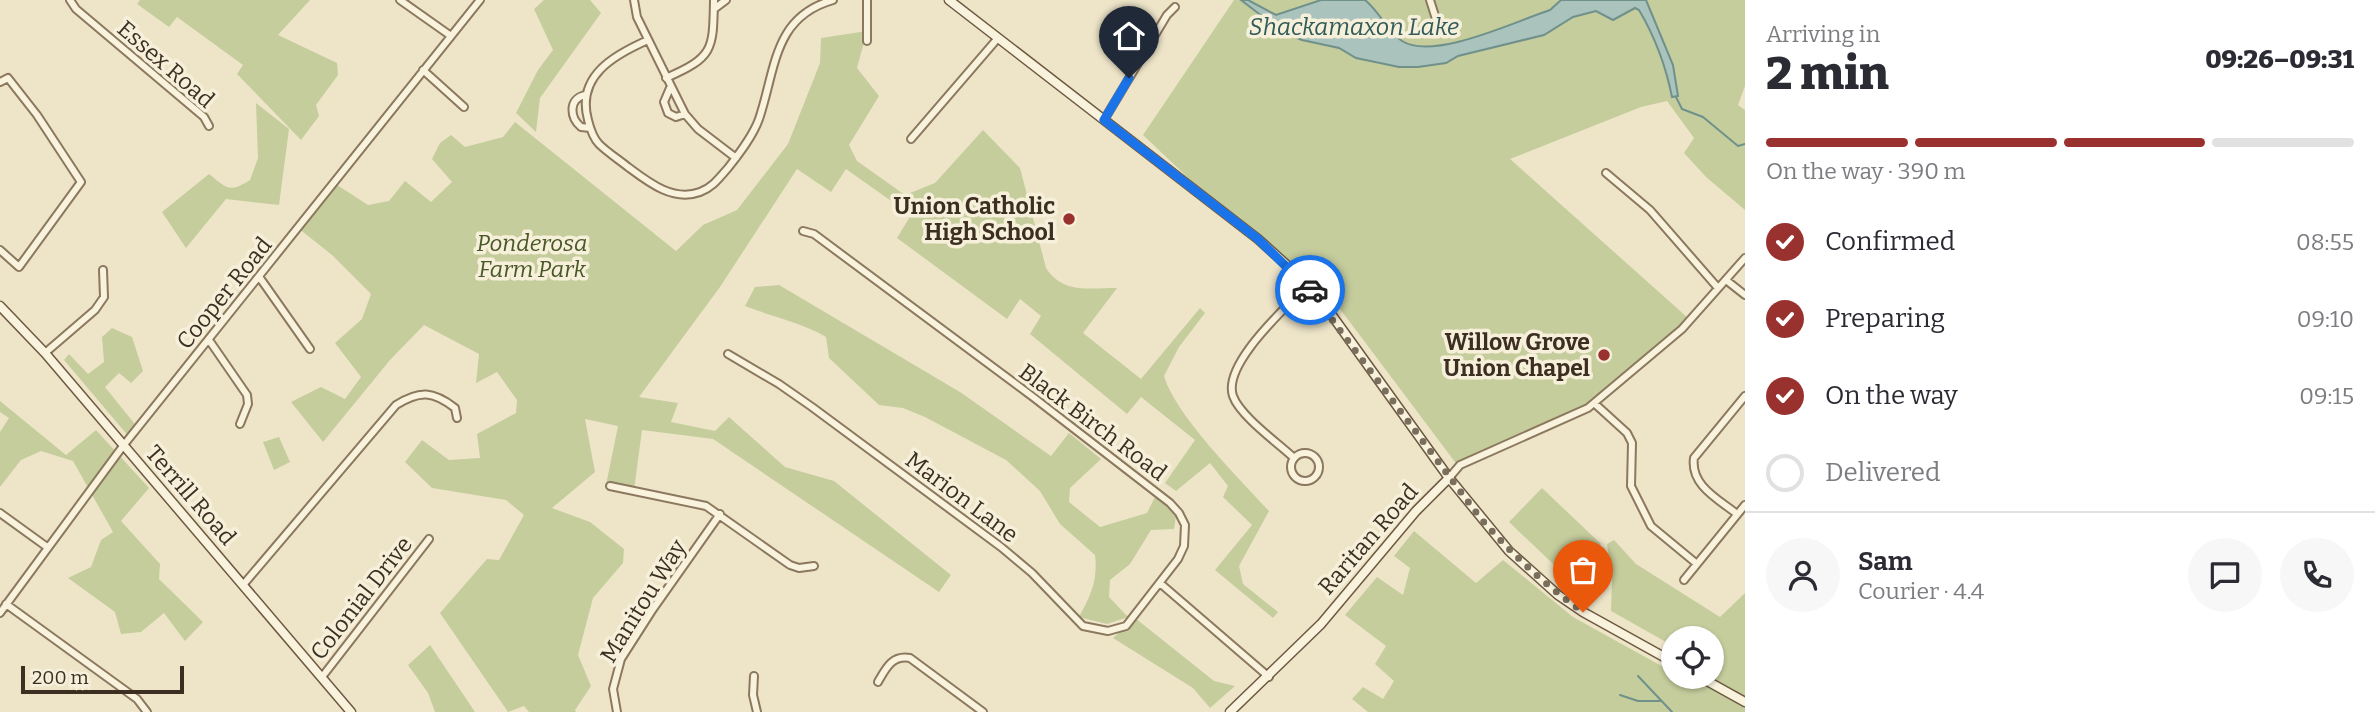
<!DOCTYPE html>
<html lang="en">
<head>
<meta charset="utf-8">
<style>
  :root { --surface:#fff; --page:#f7f7f7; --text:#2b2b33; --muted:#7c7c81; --line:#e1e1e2; --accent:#99322e }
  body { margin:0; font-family:Bitter,serif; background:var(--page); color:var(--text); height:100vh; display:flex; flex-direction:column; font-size:26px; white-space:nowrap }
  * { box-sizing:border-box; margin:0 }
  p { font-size:23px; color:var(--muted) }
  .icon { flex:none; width:38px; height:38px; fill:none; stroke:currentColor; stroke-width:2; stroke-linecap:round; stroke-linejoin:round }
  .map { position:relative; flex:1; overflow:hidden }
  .panel { display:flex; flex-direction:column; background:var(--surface); width:630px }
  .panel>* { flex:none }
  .buttons { position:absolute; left:1661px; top:626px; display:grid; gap:14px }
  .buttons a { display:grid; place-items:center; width:63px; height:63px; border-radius:50%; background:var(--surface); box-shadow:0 2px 5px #0004; font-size:35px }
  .scale { position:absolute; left:21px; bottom:18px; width:163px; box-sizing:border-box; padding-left:7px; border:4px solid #3c2f21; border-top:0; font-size:19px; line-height:24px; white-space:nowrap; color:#3c2f21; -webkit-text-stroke:5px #f6efd9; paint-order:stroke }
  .pin { position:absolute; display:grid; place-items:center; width:60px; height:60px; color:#fff; margin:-72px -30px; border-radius:50% 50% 50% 0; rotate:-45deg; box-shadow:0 0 7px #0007 }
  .pin .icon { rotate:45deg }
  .courier { position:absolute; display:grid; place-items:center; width:70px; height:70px; margin:-35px; border:5px solid #1a73e8; border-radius:50%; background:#fff; color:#222; box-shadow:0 2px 9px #0007 }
  .head em { font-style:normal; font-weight:800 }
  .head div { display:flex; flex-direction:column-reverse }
  .head { display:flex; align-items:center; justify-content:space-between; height:119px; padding:0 21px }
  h1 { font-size:46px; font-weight:800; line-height:52px }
  .bar { display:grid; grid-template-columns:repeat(4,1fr); gap:10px 7px; align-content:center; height:84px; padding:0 21px }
  .bar i { height:9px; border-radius:5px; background:var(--line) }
  .bar .selected { background:var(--accent) }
  .bar p { grid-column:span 4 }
  .line { display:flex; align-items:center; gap:18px; padding:0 21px; border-top:2px solid var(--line) }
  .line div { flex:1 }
  .round { display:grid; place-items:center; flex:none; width:74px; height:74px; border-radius:37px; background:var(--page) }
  ol { padding:0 21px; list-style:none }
  li { display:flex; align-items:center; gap:21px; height:77px }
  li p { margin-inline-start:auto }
  li .icon { padding:7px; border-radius:50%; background:var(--accent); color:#fff; stroke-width:4 }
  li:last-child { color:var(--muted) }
  li i { width:38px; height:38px; border:4px solid var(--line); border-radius:50% }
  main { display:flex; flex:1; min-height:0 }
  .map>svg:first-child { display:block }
  .green { fill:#c5cd9d }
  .water { fill:#aac3bd; stroke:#70918b; stroke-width:2 }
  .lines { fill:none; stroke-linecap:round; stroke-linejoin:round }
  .stream { stroke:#70918b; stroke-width:2 }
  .street-casing { stroke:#8b785e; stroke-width:10 }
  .secondary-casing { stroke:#6d5941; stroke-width:11 }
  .street { stroke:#f9f2dd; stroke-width:6 }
  .secondary { stroke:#f9f2dd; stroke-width:8 }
  .done { stroke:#7a6f5c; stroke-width:7; stroke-dasharray:0 12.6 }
  .route { stroke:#1a73e8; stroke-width:9 }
  .poi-dot { fill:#99322e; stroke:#f6efd9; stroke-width:2.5 }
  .labels { text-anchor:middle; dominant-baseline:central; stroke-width:7; stroke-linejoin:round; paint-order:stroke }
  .street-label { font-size:23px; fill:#3c2f21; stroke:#f6efd9 }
  .poi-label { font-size:23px; font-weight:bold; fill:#3c2f21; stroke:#f6efd9; text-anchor:end }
  .park-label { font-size:23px; font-style:italic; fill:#495828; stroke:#f6efd9 }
  .water-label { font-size:24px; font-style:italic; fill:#315b5a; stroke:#f6efd9 }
</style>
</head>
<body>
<main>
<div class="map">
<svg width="1745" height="712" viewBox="0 0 1745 712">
  <rect width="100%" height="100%" fill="#eee5c9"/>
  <path class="green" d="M 140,0 L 310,0 L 278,35 L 337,63 L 338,75 L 316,105 L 319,116 L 301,140 L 237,74 L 243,65 L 177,17 L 169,27 L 137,4 Z
    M 544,0 L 590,0 L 601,13 L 540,98 L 536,132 L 516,113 L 538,70 L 553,50 L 534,9 Z
    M 1234,0 L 1745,0 L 1745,86 L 1738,105 L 1745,110 L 1745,210 L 1706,177 L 1684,153 L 1694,138 L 1667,101 L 1641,107 L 1510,159 L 1688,318 L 1584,412 L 1458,466 L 1325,289 L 1202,191 L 1143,135 Z
    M 867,31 L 857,68 L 879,96 L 849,145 L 857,161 L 905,195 L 935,183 L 983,130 L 1020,168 L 1046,268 C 1063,294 1089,288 1117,288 L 1083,333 L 1141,379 L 1200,308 L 1205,313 L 1179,347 L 1164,376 C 1176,416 1239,478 1269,511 L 1239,566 L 1243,584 L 1278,612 L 1273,618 L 1215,570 L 1252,525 L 1223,497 L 1228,486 L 1210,463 L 1176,491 L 1165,483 L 1195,440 L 1141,397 L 1127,414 L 1030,334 L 1041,316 L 1020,299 L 1007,319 L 897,238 L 911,215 L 846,169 L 831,192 L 797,169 L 720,287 L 639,397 L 678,403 L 671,422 L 715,431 L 729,417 L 785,467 L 834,481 L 951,575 L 939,592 L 713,439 L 642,430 L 634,490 L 606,485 L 618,426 L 585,419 L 595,472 L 552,508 L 590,522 L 624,549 L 623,563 L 593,598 L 578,655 L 591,686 L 575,710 L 576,712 L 529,712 L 524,706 L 508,712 L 440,613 L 487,559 L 499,560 L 524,515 L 506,500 L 432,488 L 405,462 L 422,440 L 449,460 L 480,458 L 477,434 L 516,413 L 517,400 L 497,372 L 476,383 L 479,354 L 424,325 L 390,360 L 323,442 L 291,402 L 321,387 L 345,399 L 361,377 L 335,343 L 362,319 L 371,294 L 332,255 L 298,228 L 334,183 L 368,205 L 389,201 L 405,181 L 431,202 L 452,182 L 432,159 L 440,143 L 451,135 L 465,147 L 503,137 L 515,122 L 676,251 L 703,225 L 737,210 L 788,144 L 820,63 L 821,38 Z
    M 256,103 L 289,129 L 279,205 L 226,199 L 186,248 L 162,212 L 209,174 C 228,189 229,193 250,180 L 258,158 Z
    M 779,285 L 960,392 L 1051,456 L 1069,433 L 1101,459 L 1070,488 L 1069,502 L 1100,527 L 1147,513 L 1156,495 L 1176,516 L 1174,529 L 1151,530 L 1130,564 L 1110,580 L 1109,597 L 1128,617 L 1107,624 L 1079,617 C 1091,595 1098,580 1095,555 L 1060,524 L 1040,491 L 1006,460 L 925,417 L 903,408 L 879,405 L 829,358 L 826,337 C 801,322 772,317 745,306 L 755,287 Z
    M 112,328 L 132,337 L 143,371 L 131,383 L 119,373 L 105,387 L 138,428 L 130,438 L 64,360 L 69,354 L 88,374 L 104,362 L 102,337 Z
    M 0,401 L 66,455 L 96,430 L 149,488 L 121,521 L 160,564 L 159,579 L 203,622 L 185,641 L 164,613 L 141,632 L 121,634 L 115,612 L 68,578 L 91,567 L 101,540 L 113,532 L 73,461 L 41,451 L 21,460 L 0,487 L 0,432 L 9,418 L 0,412 Z
    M 279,437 L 290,462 L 274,470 L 263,442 Z
    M 1542,488 L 1601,544 L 1569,579 L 1509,522 Z
    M 1414,531 L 1476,583 L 1503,560 L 1573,617 L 1667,669 L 1673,663 L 1673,677 L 1712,677 L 1712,639 L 1673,639 L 1673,646 L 1611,611 L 1612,580 L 1607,544 L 1614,540 L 1636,564 L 1720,617 L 1745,593 L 1745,712 L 1368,712 L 1352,699 L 1363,687 L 1383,699 L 1394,681 L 1375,664 L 1386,646 L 1345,615 L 1377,577 L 1403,595 L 1410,568 L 1394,556 Z
    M 1135,618 L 1214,681 L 1235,686 L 1210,708 L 1193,688 L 1113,638 Z
    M 430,645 L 475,712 L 435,712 L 428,693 L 408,665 Z"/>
  <path class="water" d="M 1241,0 L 1248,0 L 1276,15 L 1321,0 L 1365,0 C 1379,11 1388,32 1402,41 C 1434,61 1516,21 1550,10 L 1561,0 L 1646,0 L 1673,65 L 1678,96 L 1672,97 C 1666,67 1655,37 1639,10 L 1635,8 L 1613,20 L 1596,11 L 1573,17 L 1544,35 L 1458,56 L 1446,63 L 1418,67 L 1399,67 L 1356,58 L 1339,48 L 1302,40 L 1268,26 L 1267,20 Z"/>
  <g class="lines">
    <path class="stream" d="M 1676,97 L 1682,109 L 1703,117 L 1738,146 L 1745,144
      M 1638,676 L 1672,712
      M 1620,695 L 1638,701 L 1660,701"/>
    <defs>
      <path id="street" d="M 70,0 L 76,9 L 204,117 L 209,126
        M 400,0 L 451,36
        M 634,0 L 637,17 L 685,114 L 698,129 L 736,158
        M 1430,0 L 1436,19
        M 714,9 L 726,0
        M 648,40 C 614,55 576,76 588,120 C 590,128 593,138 599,144 C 607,152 618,159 628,167 C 648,182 673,202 700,192 C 713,187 719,178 728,168 C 739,154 753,136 759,119 C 776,69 773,17 833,0
        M 867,41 L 867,0
        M 423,70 L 464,107
        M 666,78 C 714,57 713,50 714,0
        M 0,82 L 8,78 L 37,115 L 81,182 L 19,267 L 0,250
        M 670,88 L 664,102 L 668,113 L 676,117 L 685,114
        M 585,95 C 568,99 570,118 581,127 L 590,128
        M 1104,120 L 1167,15 L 1175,7
        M 911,139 L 998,38
        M 1606,173 L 1650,210 L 1718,288
        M 260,278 L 310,349
        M 1726,280 L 1745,295
        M 209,340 L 247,395 L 248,404 L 240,424
        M 45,353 L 95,310 L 104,297 L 103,270
        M 728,354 L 779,384 L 812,407 L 1001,547 L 1032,573 L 1083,626 L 1108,631 L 1126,626 L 1178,559 L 1184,546 L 1185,525 L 1179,513 L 1170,503 L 1033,397 L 814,234 L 803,231
        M 1594,403 L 1627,433 L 1632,443 L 1631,486 L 1651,526 L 1697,564
        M1291 467a14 14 0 1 1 28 0a14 14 0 1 1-28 0Z
        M 1294,458 C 1278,443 1240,416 1233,396 C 1222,364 1287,307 1307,285
        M 1449,478 L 1460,465 L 1588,408 L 1682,329 L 1745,258
        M 610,486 L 706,506 L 790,565 L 799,568 L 814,566
        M 0,513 L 47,547
        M 1737,514 C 1718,499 1690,485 1694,458 L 1745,396
        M 1684,580 L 1745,505
        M 1161,584 L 1269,677
        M 243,585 L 396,405 C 420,390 433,391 455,408 L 457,418
        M 6,604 L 137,699 L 147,712
        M 0,613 L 123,446 L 480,0
        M 754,676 L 753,695 L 757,712
        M 322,677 L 429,539
        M 878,682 C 886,668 892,655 910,658 L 983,712
        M 617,712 L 613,689 L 621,659 L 653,609 L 720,514"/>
      <path id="secondary" d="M 949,0 L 1258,239 L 1301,278 L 1331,314 L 1449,478 L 1509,551 L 1558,595 L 1583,612 L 1673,662
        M 0,306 L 45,353 L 351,712
        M 1700,677 L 1745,702
        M 1230,712 L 1321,624 L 1416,511 L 1449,478"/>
    </defs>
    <use href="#street" class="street-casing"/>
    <use href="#secondary" class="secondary-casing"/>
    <use href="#street" class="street"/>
    <use href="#secondary" class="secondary"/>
  </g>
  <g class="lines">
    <path class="done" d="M 1310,290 L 1481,519 C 1512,554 1545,585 1583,612"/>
    <path class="route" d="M 1129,78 L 1104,120 L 1258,239 L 1310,290"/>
  </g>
  <g class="poi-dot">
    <circle cx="1069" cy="219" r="7"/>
    <circle cx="1604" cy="355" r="7"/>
  </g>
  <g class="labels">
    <g class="street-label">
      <text transform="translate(166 64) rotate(41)">Essex Road</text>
      <text transform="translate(224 293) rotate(-51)">Cooper Road</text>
      <text transform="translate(1093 422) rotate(37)">Black Birch Road</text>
      <text transform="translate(191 495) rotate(49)">Terrill Road</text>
      <text transform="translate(962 497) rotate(37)">Marion Lane</text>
      <text transform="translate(1368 539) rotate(-49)">Raritan Road</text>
      <text transform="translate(361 598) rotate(-52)">Colonial Drive</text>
      <text transform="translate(643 601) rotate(-58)">Manitou Way</text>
    </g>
    <g class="poi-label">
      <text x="1055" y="206">Union Catholic<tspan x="1055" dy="26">High School</tspan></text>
      <text x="1590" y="342">Willow Grove<tspan x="1590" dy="26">Union Chapel</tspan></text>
    </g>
    <g class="park-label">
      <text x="532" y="243">Ponderosa<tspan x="532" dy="26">Farm Park</tspan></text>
    </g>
    <g class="water-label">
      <text x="1354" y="27">Shackamaxon Lake</text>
    </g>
  </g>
</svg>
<div class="buttons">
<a><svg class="icon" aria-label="locate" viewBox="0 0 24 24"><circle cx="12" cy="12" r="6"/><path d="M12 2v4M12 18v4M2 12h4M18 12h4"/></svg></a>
</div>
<div class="scale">200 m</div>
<div class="pin" style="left:1583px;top:612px;background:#ea580c"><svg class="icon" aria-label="bag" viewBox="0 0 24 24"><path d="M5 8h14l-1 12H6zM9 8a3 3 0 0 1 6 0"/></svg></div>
<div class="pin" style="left:1129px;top:78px;background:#1f2937"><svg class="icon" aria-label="home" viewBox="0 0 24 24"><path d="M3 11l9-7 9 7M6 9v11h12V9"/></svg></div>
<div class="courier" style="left:1310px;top:290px"><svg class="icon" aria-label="car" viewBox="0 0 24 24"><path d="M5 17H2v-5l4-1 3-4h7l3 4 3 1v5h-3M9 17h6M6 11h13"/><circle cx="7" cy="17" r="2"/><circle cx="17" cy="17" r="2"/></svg></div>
</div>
<section class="panel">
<div class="head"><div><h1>2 min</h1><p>Arriving in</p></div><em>09:26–09:31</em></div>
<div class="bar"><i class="selected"></i><i class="selected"></i><i class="selected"></i><i></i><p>On the way · 390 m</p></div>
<ol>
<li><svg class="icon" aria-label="check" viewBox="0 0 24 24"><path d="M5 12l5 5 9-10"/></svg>Confirmed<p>08:55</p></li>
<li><svg class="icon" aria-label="check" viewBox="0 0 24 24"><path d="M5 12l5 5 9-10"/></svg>Preparing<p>09:10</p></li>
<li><svg class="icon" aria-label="check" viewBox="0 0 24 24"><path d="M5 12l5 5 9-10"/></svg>On the way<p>09:15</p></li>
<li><i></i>Delivered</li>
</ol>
<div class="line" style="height:126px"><a class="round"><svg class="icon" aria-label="person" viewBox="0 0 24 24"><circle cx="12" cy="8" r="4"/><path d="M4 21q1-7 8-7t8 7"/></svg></a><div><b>Sam</b><p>Courier · 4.4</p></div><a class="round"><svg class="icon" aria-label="chat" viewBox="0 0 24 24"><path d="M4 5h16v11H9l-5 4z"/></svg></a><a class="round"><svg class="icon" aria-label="phone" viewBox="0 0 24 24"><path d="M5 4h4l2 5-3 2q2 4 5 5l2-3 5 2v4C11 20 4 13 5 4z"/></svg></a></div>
</section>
</main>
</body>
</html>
